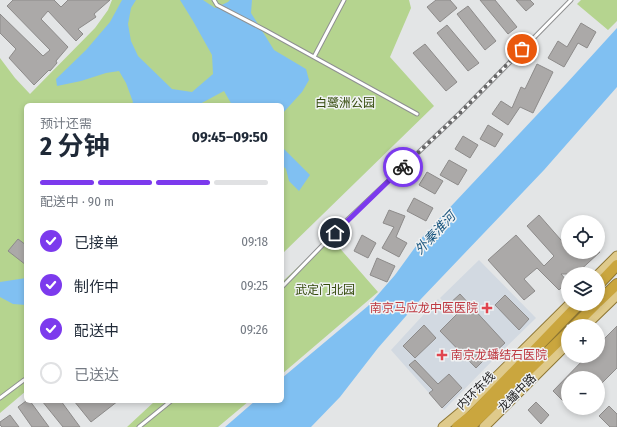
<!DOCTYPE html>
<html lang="zh">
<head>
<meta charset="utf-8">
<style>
  :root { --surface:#fff; --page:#f2f2f3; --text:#1f2937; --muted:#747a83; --line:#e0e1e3; --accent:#7c3aed }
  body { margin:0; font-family:"Fira Sans Condensed","Noto Sans SC",sans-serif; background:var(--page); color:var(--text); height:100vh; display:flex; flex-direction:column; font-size:15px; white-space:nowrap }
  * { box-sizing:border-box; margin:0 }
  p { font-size:13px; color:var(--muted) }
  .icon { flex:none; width:22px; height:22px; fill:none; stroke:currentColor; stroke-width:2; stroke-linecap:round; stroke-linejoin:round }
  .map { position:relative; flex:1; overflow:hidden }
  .drawer { position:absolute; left:24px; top:103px; width:260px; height:300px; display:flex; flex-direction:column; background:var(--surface); border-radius:6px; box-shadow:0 2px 6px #0003 }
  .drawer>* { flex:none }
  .buttons { position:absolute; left:561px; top:215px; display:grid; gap:8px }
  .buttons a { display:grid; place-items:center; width:44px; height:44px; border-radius:50%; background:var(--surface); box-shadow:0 2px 6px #0003; font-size:20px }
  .pin { position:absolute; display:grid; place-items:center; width:34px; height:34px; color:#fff; margin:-17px; border:2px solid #fff; border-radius:50%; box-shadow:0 1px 4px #0007 }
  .courier { position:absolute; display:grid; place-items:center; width:40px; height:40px; margin:-20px; border:3px solid #7c3aed; border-radius:50%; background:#fff; color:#222; box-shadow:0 1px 5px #0007 }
  .head em { font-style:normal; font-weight:700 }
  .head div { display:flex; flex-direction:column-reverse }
  .head { display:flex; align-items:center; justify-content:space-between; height:68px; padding:0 16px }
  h1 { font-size:26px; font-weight:700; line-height:30px }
  .bar { display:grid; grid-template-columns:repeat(4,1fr); gap:6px 4px; align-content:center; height:48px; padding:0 16px }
  .bar i { height:5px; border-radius:3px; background:var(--line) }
  .bar .current { background:var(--accent) }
  .bar p { grid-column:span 4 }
  ol { padding:0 16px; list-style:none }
  li { display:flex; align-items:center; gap:12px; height:44px }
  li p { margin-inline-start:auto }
  li .icon { padding:4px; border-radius:50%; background:var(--accent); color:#fff; stroke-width:4 }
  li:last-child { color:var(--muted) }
  li i { width:22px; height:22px; border:2px solid var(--line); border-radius:50% }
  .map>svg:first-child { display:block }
  .built { fill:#d2d9e1 }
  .green { fill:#b5d48f }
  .water { fill:#80c0f2 }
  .building { fill:#aba9a8; stroke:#8d8b8a }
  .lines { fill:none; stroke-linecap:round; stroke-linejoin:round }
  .lane-casing { stroke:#8f9091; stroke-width:5 }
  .primary-casing { stroke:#8e7734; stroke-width:11 }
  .highway-casing { stroke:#8e7734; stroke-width:12 }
  .lane { stroke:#fff; stroke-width:3 }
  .primary { stroke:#dfca8b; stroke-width:9 }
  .highway { stroke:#caa63e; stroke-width:10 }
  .done { stroke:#646465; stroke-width:4; stroke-dasharray:0 7.2 }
  .route { stroke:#7c3aed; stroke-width:5 }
  .health-dot { fill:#e0444e; stroke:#f0f2f3; stroke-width:1.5 }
  .labels { text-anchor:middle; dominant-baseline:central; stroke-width:3; stroke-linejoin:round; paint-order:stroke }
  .park-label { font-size:12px; fill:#334a0b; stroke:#f0f2f3 }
  .health-label { font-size:12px; fill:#be3a42; stroke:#f0f2f3; text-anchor:end }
  .street-label { font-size:12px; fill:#1f1f20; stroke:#f0f2f3 }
  .water-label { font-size:13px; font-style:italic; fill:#1a567f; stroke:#f0f2f3 }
</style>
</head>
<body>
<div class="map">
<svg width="617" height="427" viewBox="0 0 617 427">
  <rect width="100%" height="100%" fill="#e3e5e6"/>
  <path class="built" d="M 479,260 L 536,318 L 495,358 L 440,298 Z
    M 438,299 L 493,360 L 444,410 L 391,350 Z"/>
  <path class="green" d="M 112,0 L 409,0 L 411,8 L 390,57 L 434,106 L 282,254 L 282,105 L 26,105 L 26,391 L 0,413 L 0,58 L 15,78 L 30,94 L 95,28 L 108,10 Z
    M 581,0 L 617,0 L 617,21 L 608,30 L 577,4 Z
    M 330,237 L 378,292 L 282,374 L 282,282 Z
    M 155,401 L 249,401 L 218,427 L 127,427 Z"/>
  <path class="water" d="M 122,0 L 136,0 L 131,8 L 128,24 L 131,41 L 138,56 L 172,89 L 192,92 L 213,74 L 212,55 L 193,21 L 180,0 L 203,0 L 215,8 L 228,2 L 230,0 L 252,0 L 251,13 L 274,50 L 306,69 L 309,80 L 302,92 L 282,114 L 282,105 L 232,105 L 224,91 L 198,105 L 131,105 L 133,102 L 126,83 L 119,71 L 106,73 L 81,81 L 57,86 L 56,79 L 86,50 L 110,22 Z
    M 617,28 L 617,87 L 544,170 L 420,300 L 378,348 L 340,397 L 311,427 L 225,427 L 255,401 L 282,401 L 282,378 L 368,306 L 395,275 L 424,235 L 566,84 Z
    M 282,147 L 310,175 L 299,191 L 289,181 L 286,169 L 282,165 Z
    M 26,278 L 26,305 L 13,304 L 0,297 L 0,282 Z"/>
  <path class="building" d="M 13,0 L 54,0 L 61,7 L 68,0 L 110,0 L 94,14 L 96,17 L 78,29 L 83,34 L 76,41 L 48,11 L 41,19 L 68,47 L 56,61 L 57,63 L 50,71 L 49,70 L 34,85 L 9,58 L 16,49 L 0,33 L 0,14 L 43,56 L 50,50 L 7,6 Z
    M 436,0 L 450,0 L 457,8 L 440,22 L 427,7 Z
    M 480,0 L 495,0 L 517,27 L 508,34 Z
    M 516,0 L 530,0 L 534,4 L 526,11 Z
    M 468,6 L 496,41 L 485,50 L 457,14 Z
    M 581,23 L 596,32 L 587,48 L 578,43 L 564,67 L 548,58 L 558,41 L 567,47 Z
    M 447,25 L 479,63 L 468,71 L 437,33 Z
    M 425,44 L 457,82 L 446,91 L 413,53 Z
    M 537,64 L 553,72 L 533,113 L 520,107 L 508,125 L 492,114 L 501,101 L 512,108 L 521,87 L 525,89 Z
    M 488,125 L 503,134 L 495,147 L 480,139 Z
    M 463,136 L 478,145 L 470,158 L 455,149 Z
    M 449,160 L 467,170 L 458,185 L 440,175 Z
    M 427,172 L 443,181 L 435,194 L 419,185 Z
    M 414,198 L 433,208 L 426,221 L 407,211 Z
    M 389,210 L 405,216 L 396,237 L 407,243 L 399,257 L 382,248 L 394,227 L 383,223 Z
    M 539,215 L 568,248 L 568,252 L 572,252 L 575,256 L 580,252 L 600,252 L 576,274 L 561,274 L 568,282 L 559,290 L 537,268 L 524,279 L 535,291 L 524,300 L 488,260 L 516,235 L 544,266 L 554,256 L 527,226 Z
    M 362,235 L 376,243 L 368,258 L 354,251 Z
    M 18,239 L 26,245 L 26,265 L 8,251 Z
    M 377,258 L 395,266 L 387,282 L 370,275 Z
    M 460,294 L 505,343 L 493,354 L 492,352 L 476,368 L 440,331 L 457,314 L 448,305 Z
    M 505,295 L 529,319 L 519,330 L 495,305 Z
    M 424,325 L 436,338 L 415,358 L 403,346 Z
    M 617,326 L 617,368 L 598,387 L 598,378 L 568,378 L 568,406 L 553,391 L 587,356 L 598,356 L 598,345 Z
    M 415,360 L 438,384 L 449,374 L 462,388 L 442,408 L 429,393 L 433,390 L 409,365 Z
    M 26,401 L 30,401 L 49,427 L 32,427 L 18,407 Z
    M 42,401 L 61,401 L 80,427 L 63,427 Z
    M 74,401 L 118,401 L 91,422 Z
    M 536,402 L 549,415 L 541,424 L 528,410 Z
    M 609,406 L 617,414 L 617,427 L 610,427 L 599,416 Z
    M 10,415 L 19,427 L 2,427 L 0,425 L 0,422 Z"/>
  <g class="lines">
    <defs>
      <path id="lane" d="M 214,0 L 217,5 L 265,30 L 417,114
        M 314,57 L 344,0
        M 282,287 L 348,219 L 460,113 L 571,0
        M 0,398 L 24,380
        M 139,427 L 171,401"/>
      <path id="primary" d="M 598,275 L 617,256
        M 585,326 L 617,295
        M 443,427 L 461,412 L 570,304
        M 484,427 L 568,343"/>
      <path id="highway" d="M 598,285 L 617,265
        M 598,302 L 617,284
        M 574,326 L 596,304
        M 457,427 L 472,415 L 579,304
        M 470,427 L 568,332"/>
    </defs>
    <use href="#lane" class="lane-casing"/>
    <use href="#primary" class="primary-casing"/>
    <use href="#highway" class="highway-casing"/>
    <use href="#lane" class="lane"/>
    <use href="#primary" class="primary"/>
    <use href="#highway" class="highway"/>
  </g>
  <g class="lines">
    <path class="done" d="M 403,167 L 460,113 L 522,49"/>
    <path class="route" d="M 335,233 L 403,167"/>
  </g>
  <g class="health-dot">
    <path d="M485 302h4v4h4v4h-4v4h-4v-4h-4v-4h4z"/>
    <path d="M440 349h4v4h4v4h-4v4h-4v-4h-4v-4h4z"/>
  </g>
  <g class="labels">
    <g class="park-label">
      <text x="345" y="103">白鹭洲公园</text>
      <text x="325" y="290">武定门北园</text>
    </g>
    <g class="health-label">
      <text x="478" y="308">南京马应龙中医医院</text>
      <text x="451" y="355" text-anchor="start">南京龙蟠结石医院</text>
    </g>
    <g class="street-label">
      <text transform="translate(476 391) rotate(-45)">内环东线</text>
      <text transform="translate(517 393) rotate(-45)">龙蟠中路</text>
    </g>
    <g class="water-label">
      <text transform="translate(435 233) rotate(-47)">外秦淮河</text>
    </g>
  </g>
</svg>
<div class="buttons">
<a><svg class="icon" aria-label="locate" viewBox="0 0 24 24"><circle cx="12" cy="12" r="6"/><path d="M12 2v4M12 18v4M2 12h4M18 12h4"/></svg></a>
<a><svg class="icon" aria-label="layers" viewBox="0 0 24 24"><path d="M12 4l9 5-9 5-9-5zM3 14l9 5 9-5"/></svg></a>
<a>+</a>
<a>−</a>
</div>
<div class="pin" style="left:522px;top:49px;background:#ea580c"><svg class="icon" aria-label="bag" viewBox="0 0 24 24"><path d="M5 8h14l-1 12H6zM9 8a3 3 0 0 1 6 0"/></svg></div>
<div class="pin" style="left:335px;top:233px;background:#1f2937"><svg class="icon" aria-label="home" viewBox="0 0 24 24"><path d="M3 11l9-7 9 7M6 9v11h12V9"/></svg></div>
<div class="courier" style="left:403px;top:167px"><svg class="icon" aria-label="bike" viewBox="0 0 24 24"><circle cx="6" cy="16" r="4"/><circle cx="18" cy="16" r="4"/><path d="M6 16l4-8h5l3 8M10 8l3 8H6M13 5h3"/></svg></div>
<section class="drawer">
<div class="head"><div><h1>2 分钟</h1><p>预计还需</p></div><em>09:45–09:50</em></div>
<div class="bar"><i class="current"></i><i class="current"></i><i class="current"></i><i></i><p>配送中 · 90 m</p></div>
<ol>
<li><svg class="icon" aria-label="check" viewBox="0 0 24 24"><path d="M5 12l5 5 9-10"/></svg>已接单<p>09:18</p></li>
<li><svg class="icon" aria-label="check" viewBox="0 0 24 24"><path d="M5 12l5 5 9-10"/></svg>制作中<p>09:25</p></li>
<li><svg class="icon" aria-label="check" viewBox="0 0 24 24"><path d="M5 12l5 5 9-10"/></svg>配送中<p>09:26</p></li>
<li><i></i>已送达</li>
</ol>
</section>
</div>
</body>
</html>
